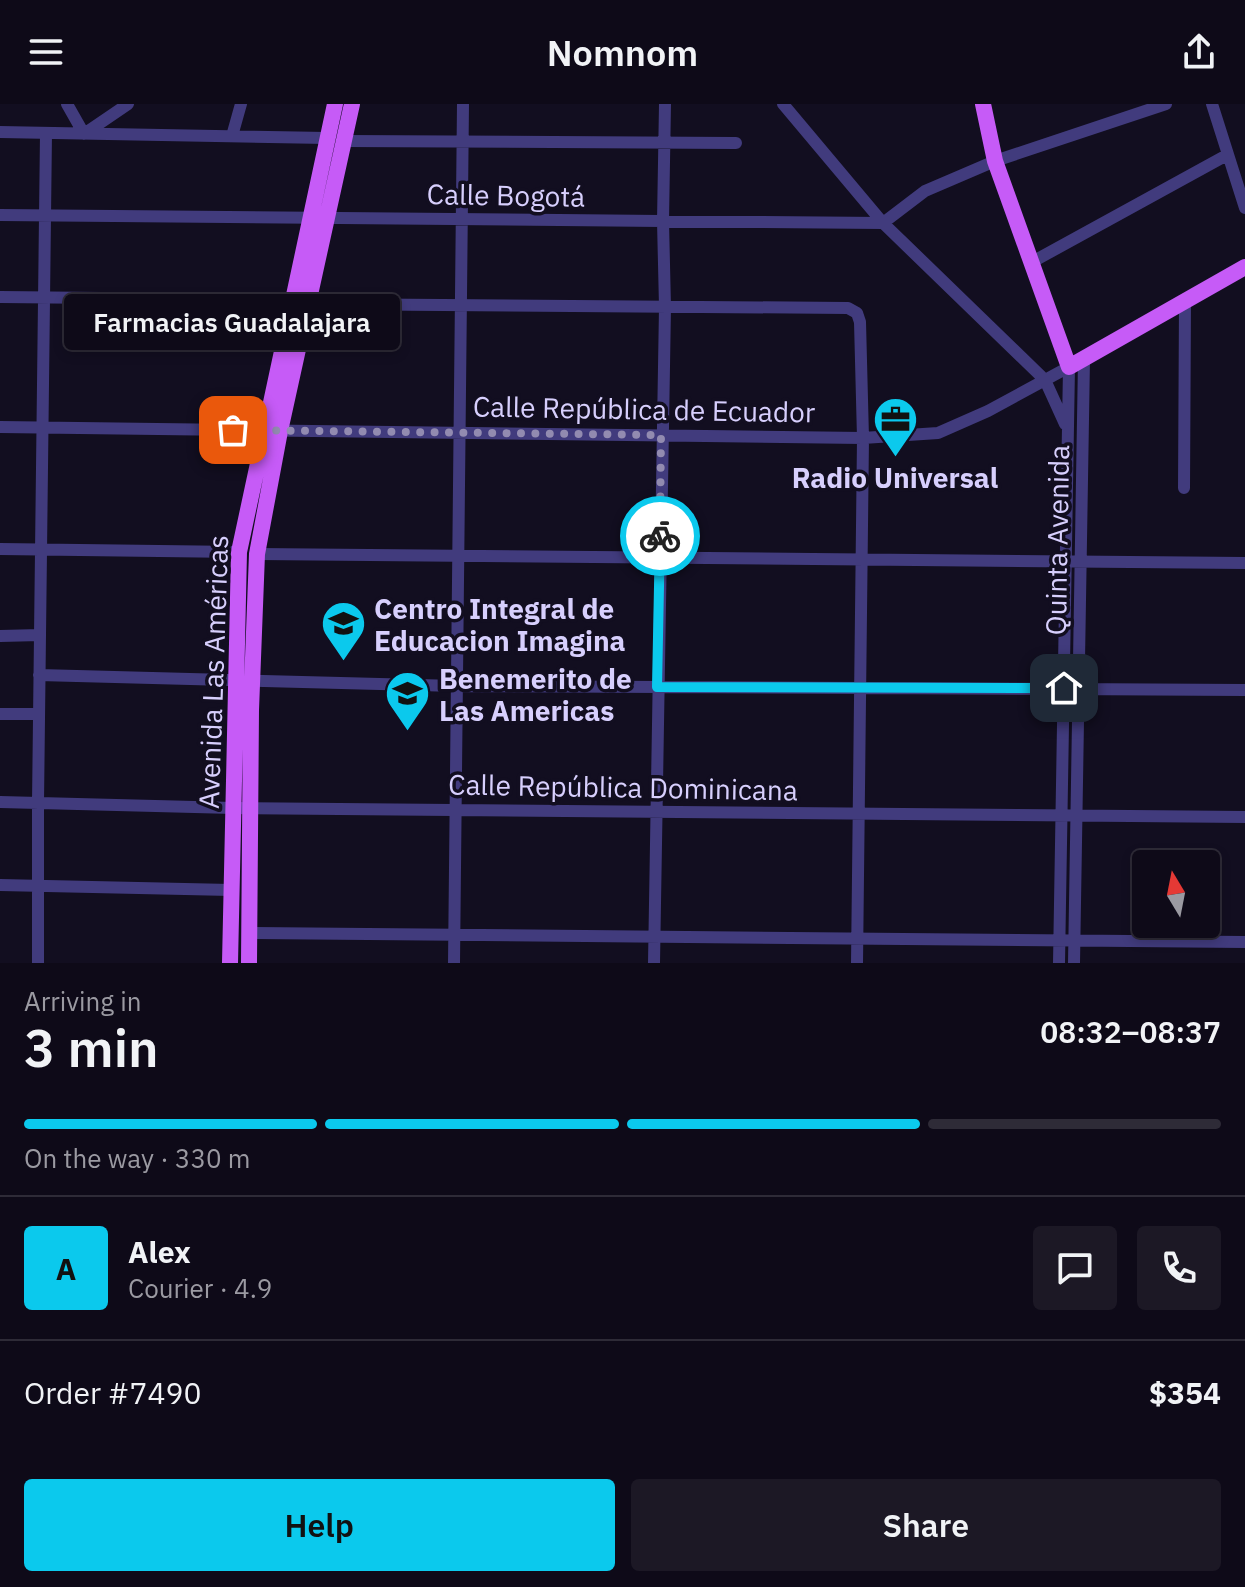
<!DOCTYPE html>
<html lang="en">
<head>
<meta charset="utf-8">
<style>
  :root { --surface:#0e0a18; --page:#1c1825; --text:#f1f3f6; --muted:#9b9aa2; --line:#2e2b37; --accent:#0bc9ed }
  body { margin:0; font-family:"IBM Plex Sans",sans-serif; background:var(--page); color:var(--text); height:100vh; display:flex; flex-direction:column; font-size:30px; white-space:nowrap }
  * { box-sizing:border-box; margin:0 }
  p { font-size:26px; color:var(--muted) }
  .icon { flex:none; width:44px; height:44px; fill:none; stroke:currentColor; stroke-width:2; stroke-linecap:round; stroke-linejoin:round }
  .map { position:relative; height:859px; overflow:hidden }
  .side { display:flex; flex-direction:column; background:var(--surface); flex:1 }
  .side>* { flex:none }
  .needle { width:52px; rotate:350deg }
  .controls { position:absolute; left:1132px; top:746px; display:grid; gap:16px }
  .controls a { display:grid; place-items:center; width:88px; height:88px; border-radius:8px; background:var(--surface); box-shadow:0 4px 12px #0003,0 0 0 2px var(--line); font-size:40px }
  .pin { position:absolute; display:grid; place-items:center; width:68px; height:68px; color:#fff; margin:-34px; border-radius:16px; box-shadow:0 4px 12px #0006 }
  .courier { position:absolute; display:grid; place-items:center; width:80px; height:80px; margin:-40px; border:6px solid #0bc9ed; border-radius:50%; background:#fff; color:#222; box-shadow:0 2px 10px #0007 }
  .bubble { position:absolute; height:56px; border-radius:8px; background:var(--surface); box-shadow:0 4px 12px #0003,0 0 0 2px var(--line); font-size:26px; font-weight:600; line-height:56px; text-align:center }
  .head em { font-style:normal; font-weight:600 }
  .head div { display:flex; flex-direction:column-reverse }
  .head { display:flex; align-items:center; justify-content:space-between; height:136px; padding:0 24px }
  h1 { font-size:52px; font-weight:600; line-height:60px }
  .bar { display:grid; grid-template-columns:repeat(4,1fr); gap:12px 8px; align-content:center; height:96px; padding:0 24px }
  .bar i { height:10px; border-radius:6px; background:var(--line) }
  .bar .selected { background:var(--accent) }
  .bar p { grid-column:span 4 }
  .line { display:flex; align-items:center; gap:20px; padding:0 24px; border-top:2px solid var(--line) }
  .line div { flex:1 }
  .round { display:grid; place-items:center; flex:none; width:84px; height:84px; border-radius:8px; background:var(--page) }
  .cta { display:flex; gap:16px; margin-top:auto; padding:16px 24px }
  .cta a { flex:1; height:92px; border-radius:8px; background:var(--accent); color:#111; font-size:32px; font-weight:600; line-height:92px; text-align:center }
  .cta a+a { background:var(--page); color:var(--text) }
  header { display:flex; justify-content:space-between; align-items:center; height:104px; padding:0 24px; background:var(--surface); font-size:36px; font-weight:600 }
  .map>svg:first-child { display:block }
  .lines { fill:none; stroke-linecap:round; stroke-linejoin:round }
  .minor { stroke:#413b7d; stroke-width:12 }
  .major { stroke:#c65bf7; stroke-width:16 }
  .done { stroke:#928bb0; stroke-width:8; stroke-dasharray:0 14.4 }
  .route { stroke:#0bc9ed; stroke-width:10 }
  .labels { text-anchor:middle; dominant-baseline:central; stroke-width:7; stroke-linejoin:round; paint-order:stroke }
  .street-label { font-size:28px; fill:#d7cffd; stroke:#120e20 }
  .poi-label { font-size:28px; font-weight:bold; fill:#d7cffd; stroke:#120e20; text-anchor:start }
</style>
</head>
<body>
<header><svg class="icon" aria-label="menu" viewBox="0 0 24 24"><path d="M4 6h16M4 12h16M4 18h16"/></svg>Nomnom<svg class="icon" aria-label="share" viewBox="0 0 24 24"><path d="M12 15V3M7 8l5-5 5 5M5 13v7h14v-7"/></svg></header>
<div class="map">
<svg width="1245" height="859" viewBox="0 0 1245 859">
  <rect width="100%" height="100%" fill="#120e20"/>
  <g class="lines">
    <path class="minor" d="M 67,0 L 84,30 L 128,0
      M 783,0 L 883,119 L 1045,276 L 1065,320
      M 1212,0 L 1245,104
      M 0,28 L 327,34
      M 232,32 L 241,0
      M 344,37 L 736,39
      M 0,111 L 883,119 L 925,87 L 995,57 L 1166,0
      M 1032,158 L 1227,51
      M 0,193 L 293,196
      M 308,200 L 848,204 L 857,209 L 860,218 L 863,334 L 857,859
      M 0,323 L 863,334 L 938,329 L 988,307 L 1069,263 L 1059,859
      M 1184,384 L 1185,197
      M 0,445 L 239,448
      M 257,450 L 1245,459
      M 0,532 L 40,531
      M 39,571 L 457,582 L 1245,586
      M 0,610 L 39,610
      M 0,698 L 233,704 L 1245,713
      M 0,781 L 231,786
      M 249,829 L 1245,838
      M 38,859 L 38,699 L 46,29
      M 454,859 L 463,0
      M 654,859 L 665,203 L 663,117 L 665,0
      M 1074,859 L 1084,255"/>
    <path class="major" d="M 983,0 L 995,57 L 1069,263 L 1245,163
      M 230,859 L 239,448 L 335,0
      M 249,859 L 251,606 L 257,450 L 280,327 L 352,0"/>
  </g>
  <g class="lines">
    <path class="done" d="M 233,326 L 661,331 L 660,432"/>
    <path class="route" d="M 660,432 L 657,583 L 1064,584"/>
  </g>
  <defs>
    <symbol id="office-pin" viewBox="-11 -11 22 30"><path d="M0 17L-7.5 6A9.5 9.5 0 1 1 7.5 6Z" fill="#0bc9ed" stroke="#120e20"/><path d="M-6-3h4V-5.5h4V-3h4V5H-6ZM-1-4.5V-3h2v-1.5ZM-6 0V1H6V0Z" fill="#111"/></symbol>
    <symbol id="school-pin" viewBox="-11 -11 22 30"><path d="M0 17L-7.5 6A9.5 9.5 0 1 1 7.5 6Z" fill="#0bc9ed" stroke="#120e20"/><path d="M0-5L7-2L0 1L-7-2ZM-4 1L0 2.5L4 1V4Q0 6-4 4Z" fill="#111"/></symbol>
  </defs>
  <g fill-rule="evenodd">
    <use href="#office-pin" x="870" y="290" width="51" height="69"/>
    <use href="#school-pin" x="318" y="494" width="51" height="69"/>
    <use href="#school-pin" x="382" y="564" width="51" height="69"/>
  </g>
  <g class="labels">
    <g class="street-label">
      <text transform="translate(506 91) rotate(1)">Calle Bogotá</text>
      <text transform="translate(644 305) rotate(1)">Calle República de Ecuador</text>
      <text transform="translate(1057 436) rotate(-89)">Quinta Avenida</text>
      <text transform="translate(213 568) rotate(-88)">Avenida Las Américas</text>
      <text transform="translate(623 683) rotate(1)">Calle República Dominicana</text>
    </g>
    <g class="poi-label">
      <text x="895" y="373" text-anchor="middle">Radio Universal</text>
      <text x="374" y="504">Centro Integral de<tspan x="374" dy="32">Educacion Imagina</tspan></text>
      <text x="439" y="574">Benemerito de<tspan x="439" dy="32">Las Americas</tspan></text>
    </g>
  </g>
</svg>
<div class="controls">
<a><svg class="needle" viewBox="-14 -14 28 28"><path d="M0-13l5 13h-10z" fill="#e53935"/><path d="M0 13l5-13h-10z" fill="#9b9aa2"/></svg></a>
</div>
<div class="pin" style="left:233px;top:326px;background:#ea580c"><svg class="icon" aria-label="bag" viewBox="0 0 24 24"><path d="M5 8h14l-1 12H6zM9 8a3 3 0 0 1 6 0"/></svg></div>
<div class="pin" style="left:1064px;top:584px;background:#1f2937"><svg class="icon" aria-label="home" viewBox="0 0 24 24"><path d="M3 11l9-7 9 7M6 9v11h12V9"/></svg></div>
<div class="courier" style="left:660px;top:432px"><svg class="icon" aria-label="bike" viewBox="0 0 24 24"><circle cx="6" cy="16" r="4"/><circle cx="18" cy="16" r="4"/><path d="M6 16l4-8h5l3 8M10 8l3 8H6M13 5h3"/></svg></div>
<div class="bubble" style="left:64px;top:190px;width:336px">Farmacias Guadalajara</div>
</div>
<section class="side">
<div class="head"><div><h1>3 min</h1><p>Arriving in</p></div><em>08:32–08:37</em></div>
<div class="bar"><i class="selected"></i><i class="selected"></i><i class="selected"></i><i></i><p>On the way · 330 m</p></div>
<div class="line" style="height:144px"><b class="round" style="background:var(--accent);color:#111">A</b><div><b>Alex</b><p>Courier · 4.9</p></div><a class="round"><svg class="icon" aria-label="chat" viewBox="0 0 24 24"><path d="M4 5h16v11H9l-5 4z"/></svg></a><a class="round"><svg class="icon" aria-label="phone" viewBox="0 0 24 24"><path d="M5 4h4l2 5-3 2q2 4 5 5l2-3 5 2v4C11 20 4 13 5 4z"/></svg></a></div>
<div class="line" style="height:104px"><div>Order #7490</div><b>$354</b></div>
<div class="cta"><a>Help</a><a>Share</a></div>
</section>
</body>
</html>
